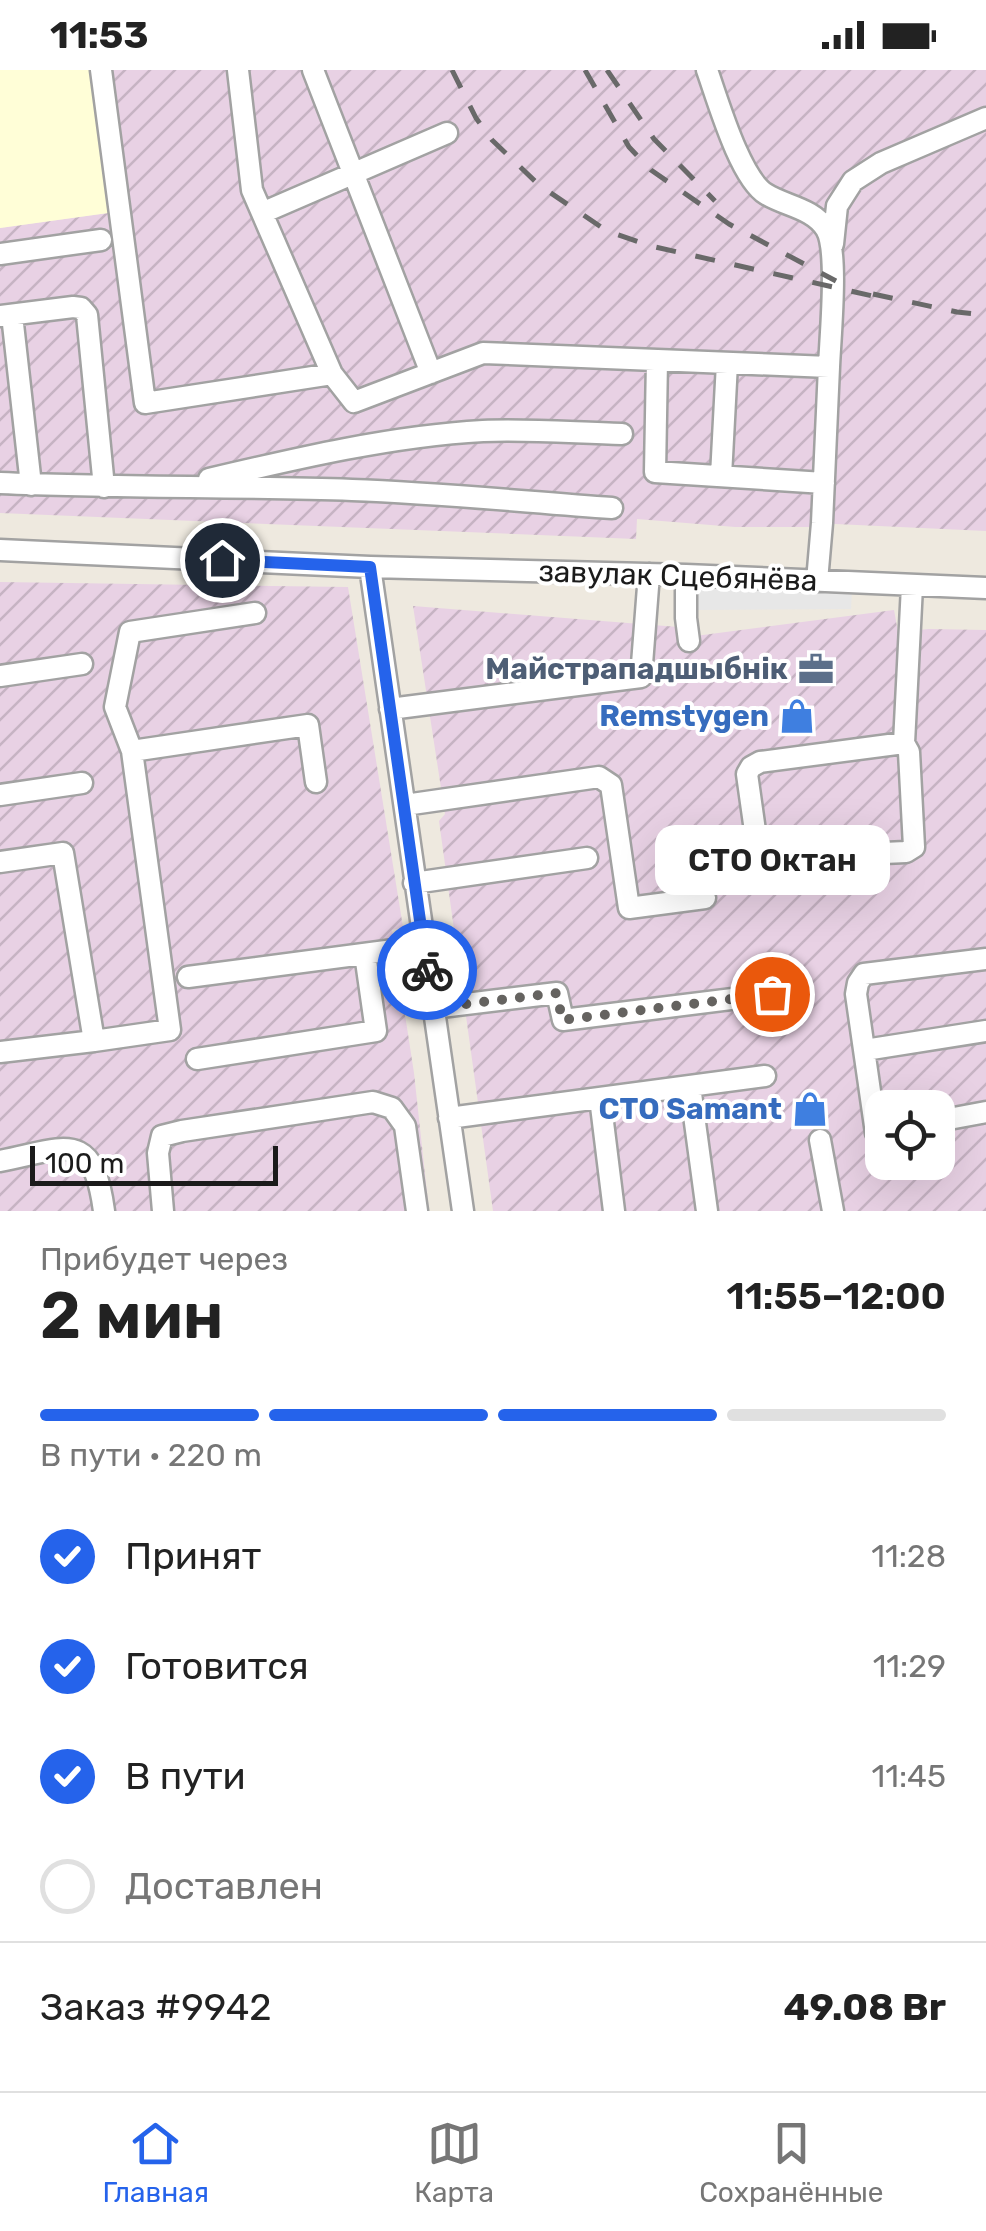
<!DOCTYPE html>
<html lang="ru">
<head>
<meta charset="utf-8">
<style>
  :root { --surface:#fff; --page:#f2f2f2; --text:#222; --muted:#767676; --line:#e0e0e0; --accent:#2563eb }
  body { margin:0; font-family:Rubik,sans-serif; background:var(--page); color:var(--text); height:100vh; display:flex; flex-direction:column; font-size:38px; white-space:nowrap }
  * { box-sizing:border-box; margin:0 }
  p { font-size:32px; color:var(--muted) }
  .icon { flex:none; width:55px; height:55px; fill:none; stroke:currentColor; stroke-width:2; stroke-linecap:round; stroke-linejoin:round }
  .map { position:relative; height:1141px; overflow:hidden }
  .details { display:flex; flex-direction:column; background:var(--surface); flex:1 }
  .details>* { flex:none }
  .fabs { position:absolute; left:865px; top:1020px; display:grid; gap:20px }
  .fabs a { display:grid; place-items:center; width:90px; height:90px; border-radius:20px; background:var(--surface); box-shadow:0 10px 40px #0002; font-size:50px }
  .scale { position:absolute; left:30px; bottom:25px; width:248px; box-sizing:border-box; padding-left:10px; border:5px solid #1b1b1b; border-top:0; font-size:28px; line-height:35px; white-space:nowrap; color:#1b1b1b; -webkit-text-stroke:8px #fff; paint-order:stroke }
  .pin { position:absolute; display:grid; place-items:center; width:85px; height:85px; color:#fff; margin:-42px; border:5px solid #fff; border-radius:50%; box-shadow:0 2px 10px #0007 }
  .courier { position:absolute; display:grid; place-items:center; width:100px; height:100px; margin:-50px; border:8px solid #2563eb; border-radius:50%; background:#fff; color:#222; box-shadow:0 2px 12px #0007 }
  .bubble { position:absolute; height:70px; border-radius:20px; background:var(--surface); box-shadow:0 10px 40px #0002; font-size:32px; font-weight:600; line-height:70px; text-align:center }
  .summary em { font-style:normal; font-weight:600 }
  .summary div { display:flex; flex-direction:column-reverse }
  .summary { display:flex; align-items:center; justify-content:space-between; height:170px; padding:0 40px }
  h1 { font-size:65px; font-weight:600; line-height:75px }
  .bar { display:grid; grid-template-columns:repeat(4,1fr); gap:15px 10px; align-content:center; height:120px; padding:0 40px }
  .bar i { height:12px; border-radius:8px; background:var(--line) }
  .bar .current { background:var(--accent) }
  .bar p { grid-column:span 4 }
  .line { display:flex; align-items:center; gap:25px; padding:0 40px; border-top:2px solid var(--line) }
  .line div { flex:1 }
  ol { padding:0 40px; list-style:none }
  li { display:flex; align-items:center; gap:30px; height:110px }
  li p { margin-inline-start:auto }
  li .icon { padding:10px; border-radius:50%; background:var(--accent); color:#fff; stroke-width:4 }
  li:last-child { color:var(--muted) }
  li i { width:55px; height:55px; border:5px solid var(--line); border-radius:50% }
  .status { display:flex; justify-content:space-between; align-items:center; height:70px; padding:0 50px; background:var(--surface); direction:ltr }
  .status svg { height:28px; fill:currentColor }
  .tabs { display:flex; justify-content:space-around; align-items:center; height:140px; border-top:2px solid var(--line); background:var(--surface); font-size:28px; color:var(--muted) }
  .tabs a { display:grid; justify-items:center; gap:5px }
  .tabs .current { color:var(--accent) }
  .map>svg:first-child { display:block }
  .industrial { fill:url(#industrial-furrows); fill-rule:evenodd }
  .education { fill:#fffed7 }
  .parking { fill:#e7e7e7 }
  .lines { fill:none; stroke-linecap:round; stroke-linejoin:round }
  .minor-casing { stroke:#a2a2a2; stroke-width:25 }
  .minor { stroke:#fff; stroke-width:20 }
  .rail { stroke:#696969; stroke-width:5; stroke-dasharray:20 20; stroke-linecap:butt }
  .done { stroke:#656360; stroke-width:10; stroke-dasharray:0 18 }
  .route { stroke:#2563eb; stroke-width:12 }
  .labels { text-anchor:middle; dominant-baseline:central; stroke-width:8; stroke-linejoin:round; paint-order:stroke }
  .street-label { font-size:30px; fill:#1b1b1b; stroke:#fff }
  .service-label { font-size:30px; font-weight:bold; fill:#4e5e75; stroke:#fff; text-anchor:end }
  .shop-label { font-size:30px; font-weight:bold; fill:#366cbe; stroke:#fff; text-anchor:end }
</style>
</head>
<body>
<div class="status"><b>11:53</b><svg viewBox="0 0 49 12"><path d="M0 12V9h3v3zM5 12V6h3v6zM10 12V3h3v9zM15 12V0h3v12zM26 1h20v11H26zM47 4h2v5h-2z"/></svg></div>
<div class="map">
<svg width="986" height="1141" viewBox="0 0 986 1141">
  <defs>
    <pattern id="industrial-furrows" width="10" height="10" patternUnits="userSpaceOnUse" patternTransform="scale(2.5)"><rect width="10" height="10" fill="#e8d1e4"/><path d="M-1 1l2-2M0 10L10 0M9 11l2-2" fill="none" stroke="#c6b3c3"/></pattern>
  </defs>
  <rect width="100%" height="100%" fill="#eee9df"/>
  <path class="industrial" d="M 91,0 L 986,0 L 986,461 L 814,453 L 813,457 L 735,457 L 637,449 L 636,469 L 0,443 L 0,158 L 108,143 Z
    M 0,512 L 348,517 L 403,857 L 392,860 L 414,1003 L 429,1141 L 0,1141 Z
    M 413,536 L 678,557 L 680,568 L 894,540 L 898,562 L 929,559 L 986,560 L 986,1141 L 493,1141 L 439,751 L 445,744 ZM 882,1038 L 938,1038 L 938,1092 L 882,1092 Z"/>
  <path class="education" d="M 0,0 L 91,0 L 108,143 L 0,158 Z"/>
  <path class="parking" d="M 695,514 L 852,520 L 851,539 L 695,540 Z"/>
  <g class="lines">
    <defs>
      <path id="minor" d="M 101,0 L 145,333 L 332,304
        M 238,0 L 252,120 L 332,304 L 354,332 L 483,283 L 829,297 L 822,453 L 817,511
        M 313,0 L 431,303
        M 707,0 C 718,31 740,108 766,124 C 785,136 813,138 826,159 C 839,180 830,269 829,297
        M 262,143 L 447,63
        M 833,174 L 837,136 L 853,111 L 881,93 L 986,48
        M 0,184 L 101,170
        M 12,245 L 31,415
        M 0,246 L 73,237 L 81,238 L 87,245 L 104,417
        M 657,290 L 655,402 L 824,413
        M 721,406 L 727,293
        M 209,409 C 298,388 392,366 483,361 C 529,359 576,363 622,364
        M 0,413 C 117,418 235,416 352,420 C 439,423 526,432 612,438
        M 0,480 L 370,497 L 686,505 L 986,518
        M 370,497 L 463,1141
        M 686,505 L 686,548 L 689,571
        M 0,606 L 82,594
        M 390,639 L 641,607 L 649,504
        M 904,673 L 760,692 L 751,697 L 747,704 L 756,768 L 762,783 L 772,788 L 906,782 L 914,777 L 909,682 L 904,673 L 912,516
        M 132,681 L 115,637 L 130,562 L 255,543
        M 0,725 L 82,713
        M 405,735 L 599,707 L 611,715 L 629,838 L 705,828
        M 0,792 L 63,783 L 94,971 L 0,982
        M 414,813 L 587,788
        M 188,907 L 424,876
        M 433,938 L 557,923 L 563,950 L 772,924
        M 94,971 L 170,960 L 132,681 L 308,655 L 316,712
        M 865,980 L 986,961
        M 197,989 L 376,961 L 365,884
        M 690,1016 L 707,1141
        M 600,1028 L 614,1141
        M 449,1048 L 765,1006
        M 938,1051 L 986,1042
        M 882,1062 L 876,1063 L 856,924 L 858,913 L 864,904 L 986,889
        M 820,1070 L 833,1141
        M 0,1091 C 66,1078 93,1058 104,1141
        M 163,1141 L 158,1083 L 162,1066 L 182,1061 L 373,1032 L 392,1038 L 405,1056 L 417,1141"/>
    </defs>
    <use href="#minor" class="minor-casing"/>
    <use href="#minor" class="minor"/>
    <path class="rail" d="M 452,0 L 476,48 L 492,70 L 539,115 L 607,161 L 651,176 L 886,229
      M 585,0 L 629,77 L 651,100 L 729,154 L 836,211
      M 607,0 L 654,69 L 715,131
      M 873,224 L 957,242 L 986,245"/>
  </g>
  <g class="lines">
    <path class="done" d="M 427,900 L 433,938 L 557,923 L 562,950 L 772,924"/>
    <path class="route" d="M 222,490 L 370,497 L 427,900"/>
  </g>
  <defs>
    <symbol id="office-bare" viewBox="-9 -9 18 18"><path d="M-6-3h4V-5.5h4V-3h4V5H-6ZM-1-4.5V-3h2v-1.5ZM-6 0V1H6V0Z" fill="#5c6f8a" stroke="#fff" stroke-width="2.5" paint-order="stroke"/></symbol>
    <symbol id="shop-bare" viewBox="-9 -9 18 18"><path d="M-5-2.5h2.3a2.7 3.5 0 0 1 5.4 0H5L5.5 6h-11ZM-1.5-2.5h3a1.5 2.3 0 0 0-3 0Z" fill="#3f7fe0" stroke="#fff" stroke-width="2.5" paint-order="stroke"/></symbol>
  </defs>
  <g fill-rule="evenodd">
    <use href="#office-bare" x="791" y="574" width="50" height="50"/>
    <use href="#shop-bare" x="772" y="621" width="50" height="50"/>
    <use href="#shop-bare" x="785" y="1014" width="50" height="50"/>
  </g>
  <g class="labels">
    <g class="street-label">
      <text transform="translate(678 506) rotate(2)">завулак Сцебянёва</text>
    </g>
    <g class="service-label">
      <text x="788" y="599">Майстрападшыбнік</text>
    </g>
    <g class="shop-label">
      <text x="769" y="646">Remstygen</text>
      <text x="782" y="1039">СТО Samant</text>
    </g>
  </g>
</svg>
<div class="fabs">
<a><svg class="icon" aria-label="locate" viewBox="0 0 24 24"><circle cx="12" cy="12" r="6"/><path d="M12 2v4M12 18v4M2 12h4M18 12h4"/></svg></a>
</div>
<div class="scale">100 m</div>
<div class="pin" style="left:772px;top:924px;background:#ea580c"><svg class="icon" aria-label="bag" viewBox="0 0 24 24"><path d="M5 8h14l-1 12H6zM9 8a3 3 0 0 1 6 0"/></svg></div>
<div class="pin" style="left:222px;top:490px;background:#1f2937"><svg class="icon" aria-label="home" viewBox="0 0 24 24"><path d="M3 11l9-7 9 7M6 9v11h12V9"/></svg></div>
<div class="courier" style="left:427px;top:900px"><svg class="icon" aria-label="bike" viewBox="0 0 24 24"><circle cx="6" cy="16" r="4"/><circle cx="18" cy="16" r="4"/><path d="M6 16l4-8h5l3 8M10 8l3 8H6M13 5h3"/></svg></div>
<div class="bubble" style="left:655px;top:755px;width:235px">СТО Октан</div>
</div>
<section class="details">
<div class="summary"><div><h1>2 мин</h1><p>Прибудет через</p></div><em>11:55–12:00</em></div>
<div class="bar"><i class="current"></i><i class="current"></i><i class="current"></i><i></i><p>В пути · 220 m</p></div>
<ol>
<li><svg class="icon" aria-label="check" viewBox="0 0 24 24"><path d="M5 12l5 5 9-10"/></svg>Принят<p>11:28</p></li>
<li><svg class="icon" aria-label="check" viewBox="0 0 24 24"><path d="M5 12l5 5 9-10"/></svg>Готовится<p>11:29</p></li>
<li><svg class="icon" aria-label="check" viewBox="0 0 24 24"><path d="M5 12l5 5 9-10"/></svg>В пути<p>11:45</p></li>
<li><i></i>Доставлен</li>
</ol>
<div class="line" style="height:130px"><div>Заказ #9942</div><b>49.08 Br</b></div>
</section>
<nav class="tabs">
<a class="current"><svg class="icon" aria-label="home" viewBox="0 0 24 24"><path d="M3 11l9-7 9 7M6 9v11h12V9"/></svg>Главная</a>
<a><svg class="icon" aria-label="map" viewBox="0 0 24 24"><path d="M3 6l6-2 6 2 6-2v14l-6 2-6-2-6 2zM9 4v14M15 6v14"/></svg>Карта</a>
<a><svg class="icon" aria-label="saved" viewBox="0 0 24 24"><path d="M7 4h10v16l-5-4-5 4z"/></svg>Сохранённые</a>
</nav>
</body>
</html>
